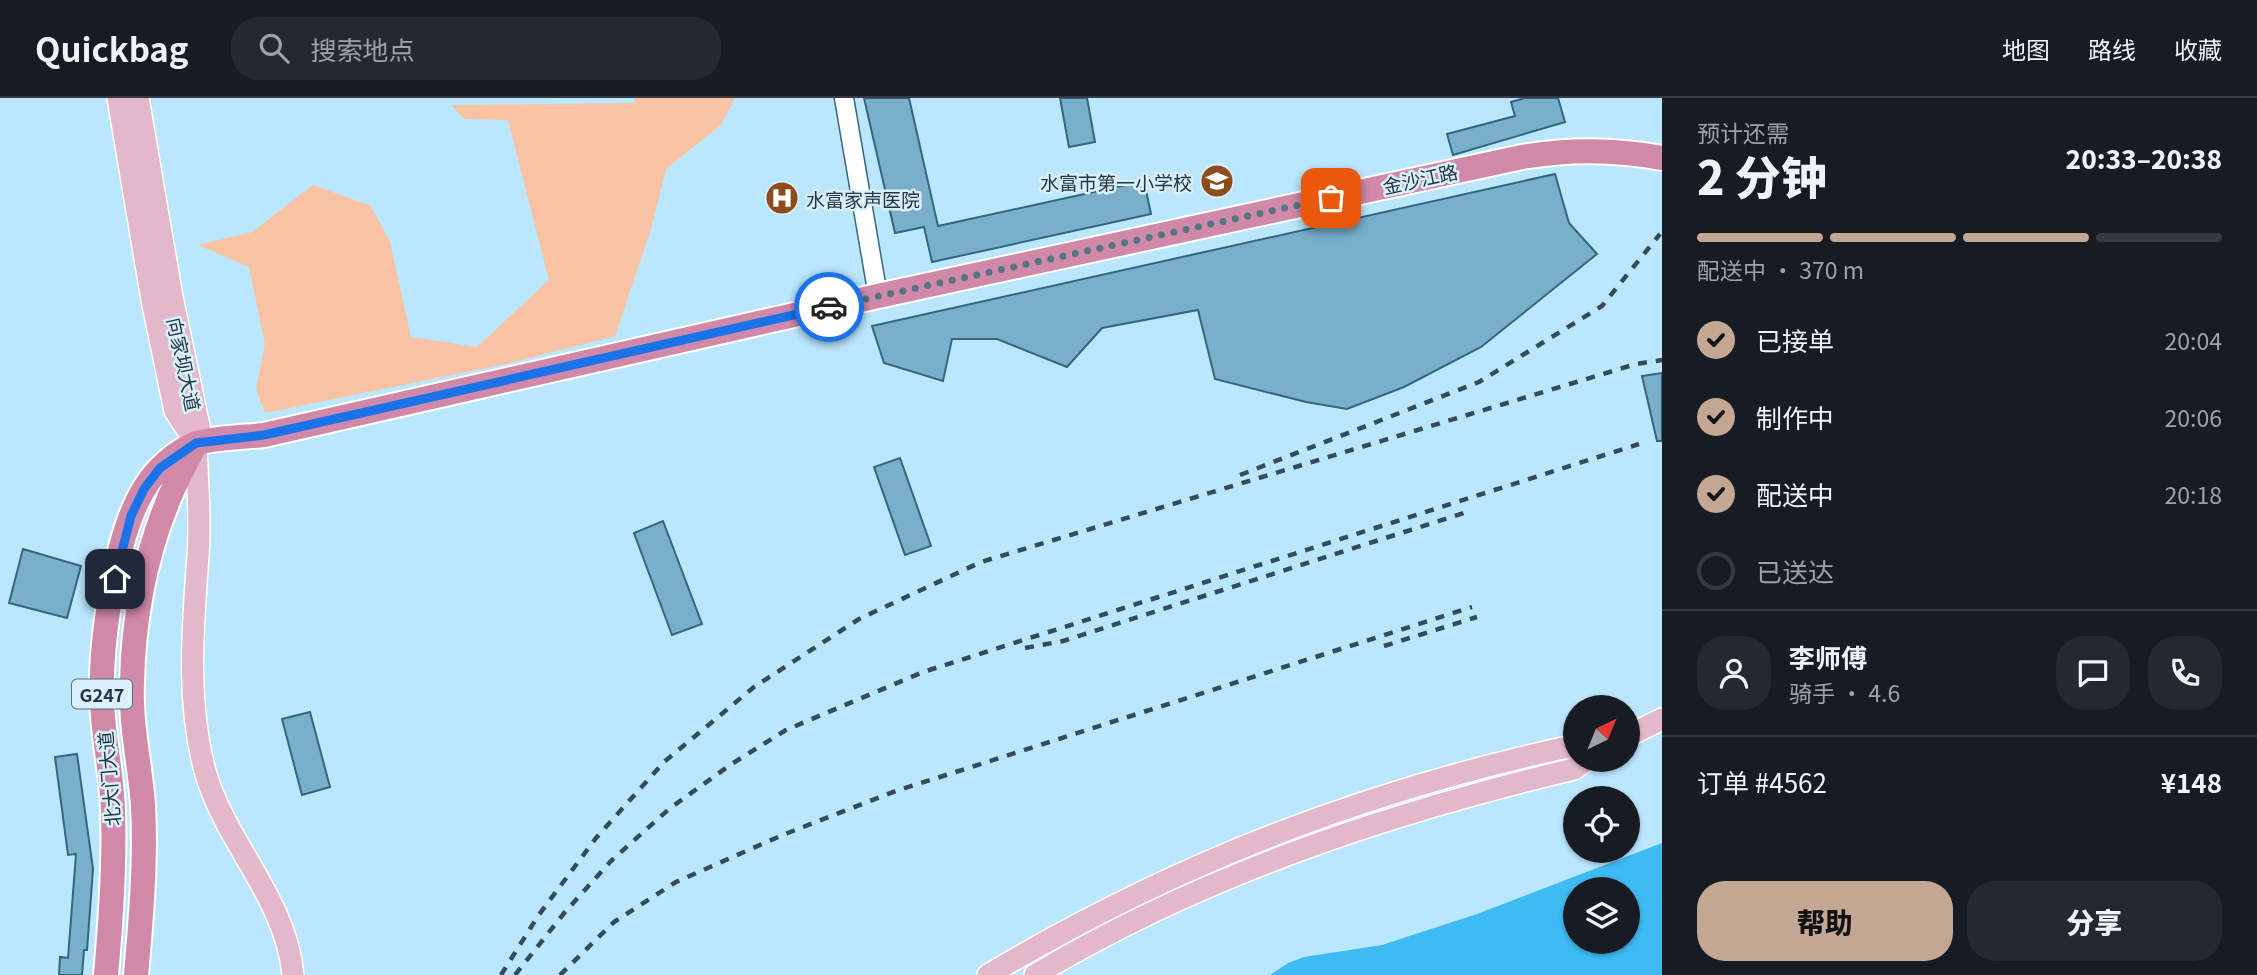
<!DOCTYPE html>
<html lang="zh">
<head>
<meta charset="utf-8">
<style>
  :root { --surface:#171b24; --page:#242831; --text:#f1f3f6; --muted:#9ea1a6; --line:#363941; --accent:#c4a793 }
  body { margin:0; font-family:Georgia,"Noto Sans SC",serif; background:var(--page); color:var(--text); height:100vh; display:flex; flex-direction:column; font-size:26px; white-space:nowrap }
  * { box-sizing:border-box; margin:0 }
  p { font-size:23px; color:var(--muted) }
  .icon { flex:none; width:38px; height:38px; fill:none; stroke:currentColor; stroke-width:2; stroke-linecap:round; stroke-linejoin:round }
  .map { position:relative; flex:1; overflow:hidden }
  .details { display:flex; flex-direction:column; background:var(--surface); width:595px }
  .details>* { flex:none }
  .needle { width:46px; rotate:43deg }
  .controls { position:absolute; left:1563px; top:597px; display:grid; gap:14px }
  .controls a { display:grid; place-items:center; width:77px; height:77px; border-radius:50%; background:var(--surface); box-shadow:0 2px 5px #0004; font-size:35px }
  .pin { position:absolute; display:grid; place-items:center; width:60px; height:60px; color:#fff; margin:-30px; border-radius:14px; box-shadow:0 4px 10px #0006 }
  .courier { position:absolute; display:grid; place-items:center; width:70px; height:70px; margin:-35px; border:5px solid #1a73e8; border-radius:50%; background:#fff; color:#222; box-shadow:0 2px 9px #0007 }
  .overview em { font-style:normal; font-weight:800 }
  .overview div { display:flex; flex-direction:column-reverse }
  .overview { display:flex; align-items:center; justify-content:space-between; height:119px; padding:0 35px }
  h1 { font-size:46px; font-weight:800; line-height:52px }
  .bar { display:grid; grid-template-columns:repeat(4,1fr); gap:10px 7px; align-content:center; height:84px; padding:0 35px }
  .bar i { height:9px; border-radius:5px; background:var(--line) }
  .bar .active { background:var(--accent) }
  .bar p { grid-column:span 4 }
  .line { display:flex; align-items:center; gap:18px; padding:0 35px; border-top:2px solid var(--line) }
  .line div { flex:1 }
  .round { display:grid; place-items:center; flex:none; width:74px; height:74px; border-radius:28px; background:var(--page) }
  ol { padding:0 35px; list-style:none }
  li { display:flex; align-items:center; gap:21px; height:77px }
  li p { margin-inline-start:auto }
  li .icon { padding:7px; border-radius:50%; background:var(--accent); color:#111; stroke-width:4 }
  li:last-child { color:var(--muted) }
  li i { width:38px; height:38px; border:4px solid var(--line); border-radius:50% }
  .action { display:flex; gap:14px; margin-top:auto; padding:14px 35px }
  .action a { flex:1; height:80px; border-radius:28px; background:var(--accent); color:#111; font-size:28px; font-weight:800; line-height:80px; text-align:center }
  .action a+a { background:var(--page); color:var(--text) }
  header { display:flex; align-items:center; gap:42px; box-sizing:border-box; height:98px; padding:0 35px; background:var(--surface); border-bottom:2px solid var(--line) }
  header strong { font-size:33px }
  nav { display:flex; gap:38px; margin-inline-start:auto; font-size:24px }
  .search { width:490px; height:63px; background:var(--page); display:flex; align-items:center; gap:18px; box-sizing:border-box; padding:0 24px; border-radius:28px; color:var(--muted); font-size:26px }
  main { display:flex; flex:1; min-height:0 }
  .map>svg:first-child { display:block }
  .green { fill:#f9c2a2 }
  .water { fill:#3ebbf3; fill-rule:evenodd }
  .building { fill:#79afcb; stroke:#326780; stroke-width:2 }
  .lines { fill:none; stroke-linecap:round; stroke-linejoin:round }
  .minor-casing { stroke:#336882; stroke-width:21 }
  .major-casing { stroke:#fff; stroke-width:24 }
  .highway-casing { stroke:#fff; stroke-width:28 }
  .minor { stroke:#fff; stroke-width:18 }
  .major { stroke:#e3b8cb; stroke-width:21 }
  .highway { stroke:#d189a9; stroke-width:24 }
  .rail { stroke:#344c5a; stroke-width:4.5; stroke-dasharray:9 9; stroke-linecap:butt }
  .done { stroke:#577484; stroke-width:7; stroke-dasharray:0 12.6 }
  .route { stroke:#1a73e8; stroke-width:9 }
  .labels { text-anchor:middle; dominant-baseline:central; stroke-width:5; stroke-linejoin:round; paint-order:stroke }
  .shield { fill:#daf0fc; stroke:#586e7a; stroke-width:2 }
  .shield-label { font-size:18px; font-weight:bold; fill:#213743 }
  .street-label { font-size:19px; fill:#213743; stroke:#daf0fc }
  .poi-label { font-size:19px; fill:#213743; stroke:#daf0fc; text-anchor:end }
</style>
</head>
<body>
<header>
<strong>Quickbag</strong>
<div class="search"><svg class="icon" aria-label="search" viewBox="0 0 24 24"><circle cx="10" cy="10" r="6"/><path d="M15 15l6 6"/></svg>搜索地点</div>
<nav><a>地图</a><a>路线</a><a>收藏</a></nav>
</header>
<main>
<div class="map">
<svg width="1662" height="877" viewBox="0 0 1662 877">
  <rect width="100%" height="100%" fill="#bae6fe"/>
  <path class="green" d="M 635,0 L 735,0 L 721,27 L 666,71 L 651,131 L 615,238 L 501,267 L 265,315 L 256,291 L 265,246 L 249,169 L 198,147 L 252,134 L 313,87 L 371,108 L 390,144 L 411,239 L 477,249 L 549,182 L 508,22 L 464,21 L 451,7 L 635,5 Z"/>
  <path class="water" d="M 1662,745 L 1662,877 L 1270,877 L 1288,865 L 1304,859 L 1382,847 L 1477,816 ZM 1575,791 L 1628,791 L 1628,844 L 1575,844 Z"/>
  <path class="building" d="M 864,0 L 909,0 L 938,128 L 1144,83 L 1151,116 L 932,164 L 924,129 L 895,135 Z
    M 1060,0 L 1087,0 L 1095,44 L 1069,49 Z
    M 1525,0 L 1558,0 L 1565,24 L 1453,57 L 1447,36 L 1515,18 L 1511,4 Z
    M 1555,76 L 1569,125 L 1597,156 L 1481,249 L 1404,289 L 1347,311 L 1306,304 L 1215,281 L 1198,212 L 1102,230 L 1067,269 L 997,241 L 952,241 L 943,283 L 884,265 L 872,228 Z
    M 1662,275 L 1662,343 L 1657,343 L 1642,278 Z
    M 900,360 L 931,448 L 905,457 L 874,369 Z
    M 663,423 L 702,526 L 672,537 L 634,435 Z
    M 23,451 L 81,468 L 67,520 L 9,505 Z
    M 310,614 L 330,689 L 302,697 L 282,621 Z
    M 77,656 L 93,771 L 87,852 L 84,852 L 82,877 L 59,877 L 60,859 L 68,860 L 76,756 L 68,757 L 55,659 Z"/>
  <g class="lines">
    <defs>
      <path id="minor" d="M 844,0 L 878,198"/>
      <path id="major" d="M 118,0 L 152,202 L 175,313 L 196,345
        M 138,0 L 172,199 L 200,333 L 196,345 C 197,382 201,420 198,457 C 193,529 186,602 205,673 C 225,745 286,800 293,877
        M 1628,638 L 1662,621
        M 988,877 C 1171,768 1355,696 1563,650 L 1575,650
        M 1035,877 C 1202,777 1386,716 1574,671 L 1587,662"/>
      <path id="highway" d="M 106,877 C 111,822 115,768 113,713 C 112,676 103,639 102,602 C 100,546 115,438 144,391 C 155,372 175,354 195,346 C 209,340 247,339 264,337 L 878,198 L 1522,59 C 1569,51 1615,51 1662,60
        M 136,877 C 141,821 146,763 143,707 C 140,666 130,626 132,585 C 133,526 144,462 166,408 C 174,386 186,366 196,345"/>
    </defs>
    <use href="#minor" class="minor-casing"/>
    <use href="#major" class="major-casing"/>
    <use href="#highway" class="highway-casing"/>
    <use href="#minor" class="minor"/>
    <use href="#major" class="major"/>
    <use href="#highway" class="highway"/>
    <path class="rail" d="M 1240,377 L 1479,284 L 1602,208 L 1660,136
      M 1384,548 L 1477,519
      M 1025,550 L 1063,543 L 1470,413
      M 501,877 L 538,818 L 596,740 L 664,664 L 754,589 L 859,521 L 981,464 L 1636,266 L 1662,262
      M 515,877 L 565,814 L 611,763 L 669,711 L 730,667 L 786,632 L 923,574 L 1639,346
      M 560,877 L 614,824 L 676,784 L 785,736 L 896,693 L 1472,509"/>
  </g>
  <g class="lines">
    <path class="done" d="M 829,209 L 1331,100"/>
    <path class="route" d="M 115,481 L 131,418 L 144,391 L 160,370 L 196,345 L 264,337 L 829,209"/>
  </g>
  <defs>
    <symbol id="school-disc" viewBox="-11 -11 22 22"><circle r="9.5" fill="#8e4b1b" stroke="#daf0fc"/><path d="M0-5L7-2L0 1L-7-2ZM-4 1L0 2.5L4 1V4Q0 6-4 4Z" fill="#fff"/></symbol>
    <symbol id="hospital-disc" viewBox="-11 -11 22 22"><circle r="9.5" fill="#8e4b1b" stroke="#daf0fc"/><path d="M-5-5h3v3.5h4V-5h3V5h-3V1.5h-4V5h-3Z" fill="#fff"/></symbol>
  </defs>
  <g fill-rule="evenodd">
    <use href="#school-disc" x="1198" y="64" width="38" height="38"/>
    <use href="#hospital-disc" x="763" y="81" width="38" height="38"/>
  </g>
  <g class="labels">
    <rect class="shield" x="72" y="581.5" width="60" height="29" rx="5"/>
    <g class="shield-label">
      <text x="102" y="596">G247</text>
    </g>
    <g class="street-label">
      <text transform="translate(1420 80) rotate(-12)">金沙江路</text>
      <text transform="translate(185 266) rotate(78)">向家坝大道</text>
      <text transform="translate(108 681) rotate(-95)">北大门大道</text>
    </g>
    <g class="poi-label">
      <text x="1192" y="83">水富市第一小学校</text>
      <text x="806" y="100" text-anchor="start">水富家声医院</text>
    </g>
  </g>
</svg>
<div class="controls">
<a><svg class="needle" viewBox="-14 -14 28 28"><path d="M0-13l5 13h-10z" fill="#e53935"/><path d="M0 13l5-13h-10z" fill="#9ea1a6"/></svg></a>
<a><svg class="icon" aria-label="locate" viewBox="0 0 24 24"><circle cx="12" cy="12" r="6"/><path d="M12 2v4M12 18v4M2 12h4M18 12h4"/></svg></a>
<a><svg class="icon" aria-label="layers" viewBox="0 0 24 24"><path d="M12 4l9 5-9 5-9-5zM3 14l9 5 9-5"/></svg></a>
</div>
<div class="pin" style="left:1331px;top:100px;background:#ea580c"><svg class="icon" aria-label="bag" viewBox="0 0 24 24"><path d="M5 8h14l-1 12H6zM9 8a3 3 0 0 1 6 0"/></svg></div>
<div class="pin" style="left:115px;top:481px;background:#1f2937"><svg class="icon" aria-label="home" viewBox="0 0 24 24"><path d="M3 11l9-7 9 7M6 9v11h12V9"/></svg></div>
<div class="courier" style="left:829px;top:209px"><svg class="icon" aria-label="car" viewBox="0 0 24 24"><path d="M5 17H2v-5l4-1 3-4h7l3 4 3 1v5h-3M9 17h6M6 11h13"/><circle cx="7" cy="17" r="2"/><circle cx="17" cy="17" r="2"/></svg></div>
</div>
<section class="details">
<div class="overview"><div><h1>2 分钟</h1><p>预计还需</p></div><em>20:33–20:38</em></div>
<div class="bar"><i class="active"></i><i class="active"></i><i class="active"></i><i></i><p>配送中 · 370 m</p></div>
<ol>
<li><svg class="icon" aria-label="check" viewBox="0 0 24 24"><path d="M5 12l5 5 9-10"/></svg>已接单<p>20:04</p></li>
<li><svg class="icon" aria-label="check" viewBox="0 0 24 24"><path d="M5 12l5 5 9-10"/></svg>制作中<p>20:06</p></li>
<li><svg class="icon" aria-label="check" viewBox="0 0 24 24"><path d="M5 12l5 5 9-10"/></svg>配送中<p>20:18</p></li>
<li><i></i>已送达</li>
</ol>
<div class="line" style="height:126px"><a class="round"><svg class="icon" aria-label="person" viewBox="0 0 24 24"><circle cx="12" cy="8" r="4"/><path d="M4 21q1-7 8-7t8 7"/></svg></a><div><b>李师傅</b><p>骑手 · 4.6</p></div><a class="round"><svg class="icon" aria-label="chat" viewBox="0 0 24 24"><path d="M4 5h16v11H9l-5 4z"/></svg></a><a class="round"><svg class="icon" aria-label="phone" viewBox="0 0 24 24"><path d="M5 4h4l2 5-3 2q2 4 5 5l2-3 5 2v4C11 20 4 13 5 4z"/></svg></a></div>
<div class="line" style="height:91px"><div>订单 #4562</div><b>¥148</b></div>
<div class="action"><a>帮助</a><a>分享</a></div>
</section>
</main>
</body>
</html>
